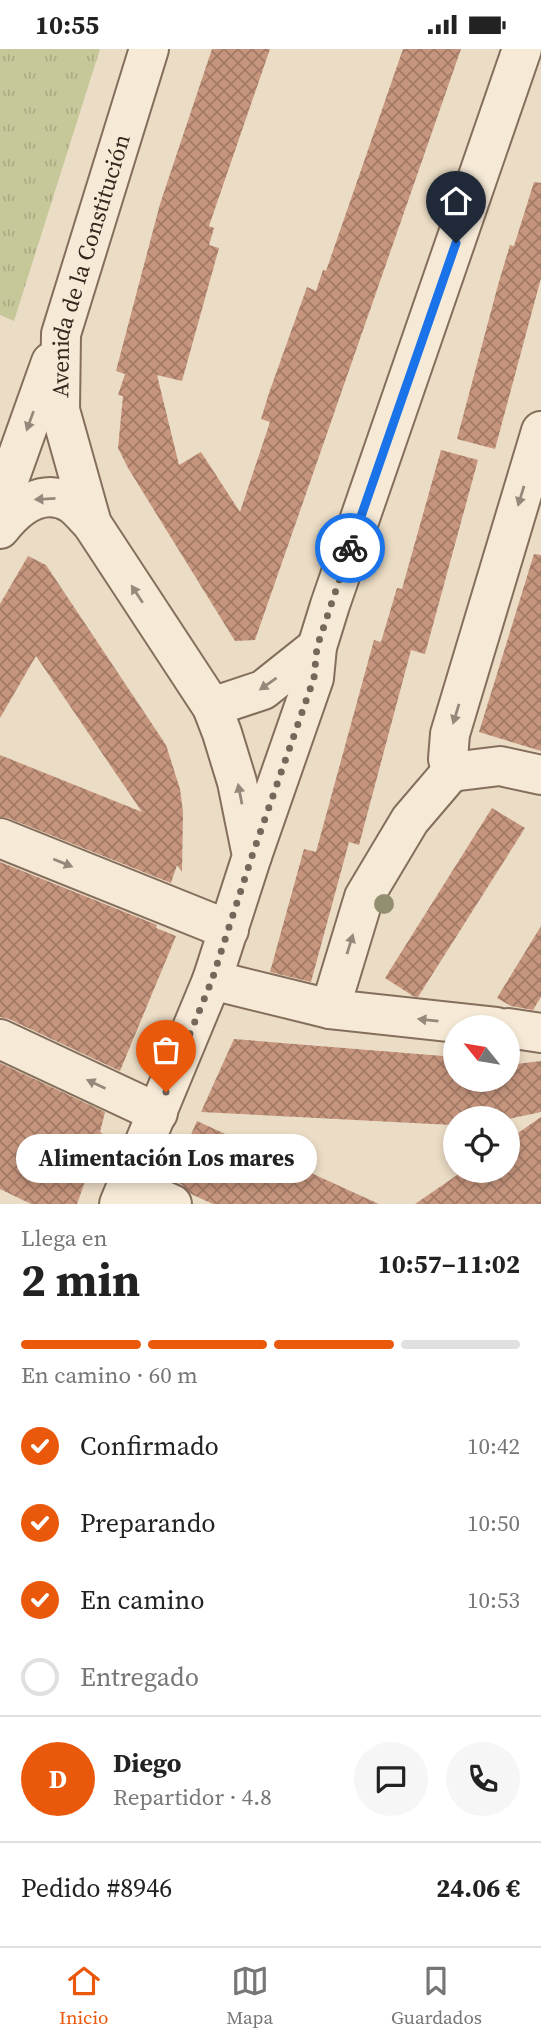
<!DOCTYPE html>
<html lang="es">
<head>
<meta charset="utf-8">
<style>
  :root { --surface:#fff; --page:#f6f6f6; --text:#222; --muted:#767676; --line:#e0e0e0; --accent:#ea580c }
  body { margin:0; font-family:"Source Serif 4",serif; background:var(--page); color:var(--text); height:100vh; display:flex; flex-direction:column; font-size:26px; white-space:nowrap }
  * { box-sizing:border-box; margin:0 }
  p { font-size:23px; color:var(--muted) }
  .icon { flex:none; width:38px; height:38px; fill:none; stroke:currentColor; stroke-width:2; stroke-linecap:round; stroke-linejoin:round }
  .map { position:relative; height:1155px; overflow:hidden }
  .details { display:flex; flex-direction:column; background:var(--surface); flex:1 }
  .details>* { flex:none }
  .needle { width:46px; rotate:300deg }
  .tools { position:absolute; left:443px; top:966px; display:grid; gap:14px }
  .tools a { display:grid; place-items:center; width:77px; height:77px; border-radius:50%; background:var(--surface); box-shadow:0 4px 10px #0003; font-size:35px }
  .pin { position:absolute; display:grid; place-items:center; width:60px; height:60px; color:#fff; margin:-72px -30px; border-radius:50% 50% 50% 0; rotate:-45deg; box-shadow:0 0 7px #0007 }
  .pin .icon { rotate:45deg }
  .courier { position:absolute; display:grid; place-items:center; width:70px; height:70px; margin:-35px; border:5px solid #1a73e8; border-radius:50%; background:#fff; color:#222; box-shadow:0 2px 9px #0007 }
  .bubble { position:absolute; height:49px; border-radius:24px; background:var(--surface); box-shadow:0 4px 10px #0003; font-size:23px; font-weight:700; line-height:49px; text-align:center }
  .head em { font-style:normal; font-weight:700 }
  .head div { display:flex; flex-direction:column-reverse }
  .head { display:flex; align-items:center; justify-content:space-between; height:119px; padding:0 21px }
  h1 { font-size:46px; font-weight:700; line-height:52px }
  .bar { display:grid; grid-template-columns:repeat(4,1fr); gap:10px 7px; align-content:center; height:84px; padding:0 21px }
  .bar i { height:9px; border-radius:5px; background:var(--line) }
  .bar .on { background:var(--accent) }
  .bar p { grid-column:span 4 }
  .line { display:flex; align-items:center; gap:18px; padding:0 21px; border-top:2px solid var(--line) }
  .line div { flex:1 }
  .round { display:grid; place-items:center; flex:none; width:74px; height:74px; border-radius:37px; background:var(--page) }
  ol { padding:0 21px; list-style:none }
  li { display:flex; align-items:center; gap:21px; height:77px }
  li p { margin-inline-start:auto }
  li .icon { padding:7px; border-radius:50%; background:var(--accent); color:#fff; stroke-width:4 }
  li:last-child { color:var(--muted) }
  li i { width:38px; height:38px; border:4px solid var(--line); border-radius:50% }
  .status { display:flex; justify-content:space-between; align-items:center; height:49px; padding:0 35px; background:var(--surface); direction:ltr }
  .status svg { height:19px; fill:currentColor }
  .menu { display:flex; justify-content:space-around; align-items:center; height:98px; border-top:2px solid var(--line); background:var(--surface); font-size:19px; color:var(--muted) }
  .menu a { display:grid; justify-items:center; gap:4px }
  .menu .on { color:var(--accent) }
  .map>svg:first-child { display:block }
  .grass { fill:url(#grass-tufts) }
  .building { fill:url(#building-cross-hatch) }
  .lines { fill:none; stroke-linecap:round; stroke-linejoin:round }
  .minor-casing { stroke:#846e5c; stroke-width:42 }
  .minor { stroke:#f6ead7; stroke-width:38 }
  .tree { fill:#928f6e }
  .oneway { fill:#96897b }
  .done { stroke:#756759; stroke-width:7; stroke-dasharray:0 12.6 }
  .route { stroke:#1a73e8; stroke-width:9 }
  .labels { text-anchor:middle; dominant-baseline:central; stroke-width:7; stroke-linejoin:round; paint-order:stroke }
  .street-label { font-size:23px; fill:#36281f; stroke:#f3e7d4 }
</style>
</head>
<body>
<div class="status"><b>10:55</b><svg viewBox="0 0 49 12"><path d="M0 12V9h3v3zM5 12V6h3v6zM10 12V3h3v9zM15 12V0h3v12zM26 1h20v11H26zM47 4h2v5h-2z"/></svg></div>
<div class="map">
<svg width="541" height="1155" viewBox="0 0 541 1155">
  <defs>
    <pattern id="grass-tufts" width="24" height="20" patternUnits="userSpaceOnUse" patternTransform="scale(1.75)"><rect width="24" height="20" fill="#c7c89a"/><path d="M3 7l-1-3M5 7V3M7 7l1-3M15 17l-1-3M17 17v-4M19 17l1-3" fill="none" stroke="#acac84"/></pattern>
    <pattern id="building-cross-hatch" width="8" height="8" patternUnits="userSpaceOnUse" patternTransform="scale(1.75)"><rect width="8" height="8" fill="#c6957d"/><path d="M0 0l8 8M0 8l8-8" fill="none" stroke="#a27a66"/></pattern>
  </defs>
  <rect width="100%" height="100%" fill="#ebdcc5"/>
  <path class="grass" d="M 0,0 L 100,0 L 14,272 L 0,266 Z"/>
  <path class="building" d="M 212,0 L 270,0 L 209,177 L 214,179 L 209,196 L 219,199 L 182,332 L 157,326 L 179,416 L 201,403 L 240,463 L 270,373 L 261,370 L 269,344 L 307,238 L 316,242 L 323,221 L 326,222 L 403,0 L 461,0 L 255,591 L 235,592 L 128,419 L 118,399 L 123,347 L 118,346 L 125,325 L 116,322 L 160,155 Z
    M 534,133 L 541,134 L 541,229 L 495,400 L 457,390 L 498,236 L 510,196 L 514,197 Z
    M 441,401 L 478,411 L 425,605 L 411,601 L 359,796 L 349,793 L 311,933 L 270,923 L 304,800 L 316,803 L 374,591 L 381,593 L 397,539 L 402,540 Z
    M 534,505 L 541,506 L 541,702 L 479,683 Z
    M 28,507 L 46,516 L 166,696 L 180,740 L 183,763 L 182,823 L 177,816 L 171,834 L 8,769 L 0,768 L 0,706 L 142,763 L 36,607 L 0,669 L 0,555 Z
    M 492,759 L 525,779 L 418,948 L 413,947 L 385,929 Z
    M 0,813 L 157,876 L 156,879 L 176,887 L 120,1022 L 9,970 L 0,968 Z
    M 541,877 L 541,948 L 533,961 L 511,957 L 497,949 Z
    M 234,990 L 455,1008 L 455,1031 L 508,1031 L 508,1016 L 541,1012 L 541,1063 L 508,1070 L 455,1069 L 455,1080 L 451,1080 L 452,1076 L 201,1063 Z
    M 0,1014 L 105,1063 L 100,1083 L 102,1084 L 77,1155 L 31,1155 L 0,1140 Z
    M 541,1068 L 541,1155 L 415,1155 L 463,1122 L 508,1122 L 508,1091 Z
    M 197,1072 L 379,1155 L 213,1155 L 191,1145 L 181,1135 L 171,1131 Z"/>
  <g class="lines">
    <defs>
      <g id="minor">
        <path d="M 0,456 L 51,313"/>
        <path d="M 0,480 C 17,458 44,437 72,455 C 79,460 86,469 92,475"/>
        <path d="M 212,658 L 263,641 L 317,598"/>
        <path d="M 451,723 L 448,710 L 450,685 L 541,382"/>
        <path d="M 451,723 L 500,717 L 541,726"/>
        <path d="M 0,789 L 229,881"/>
        <path d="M 252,807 L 314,629 L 317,598 L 330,556 L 522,0"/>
        <path d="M 212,931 L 330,960 L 496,978"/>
        <path d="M 330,960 L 364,848 L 410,771 L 451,723"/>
        <path d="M 508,979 L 541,984"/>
        <path d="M 0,990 L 158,1064"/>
        <path d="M 154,1147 L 172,1155"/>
        <path id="s1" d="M 119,1155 L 212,931 L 252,807 L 237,733 L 222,684 L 212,658 L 92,475 L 60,361 L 61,285 L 149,0"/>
      </g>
    </defs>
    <use href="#minor" class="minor-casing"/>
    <use href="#minor" class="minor"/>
  </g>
  <circle class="tree" cx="384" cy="855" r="10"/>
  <defs><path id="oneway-solid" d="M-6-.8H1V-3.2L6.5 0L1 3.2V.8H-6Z" transform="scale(1.75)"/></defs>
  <g class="oneway">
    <use href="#oneway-solid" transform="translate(30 372) rotate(110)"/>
    <use href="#oneway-solid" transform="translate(521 447) rotate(107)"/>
    <use href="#oneway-solid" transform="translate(45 450) rotate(177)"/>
    <use href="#oneway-solid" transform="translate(137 545) rotate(-123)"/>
    <use href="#oneway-solid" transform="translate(268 635) rotate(145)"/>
    <use href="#oneway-solid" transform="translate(456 665) rotate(107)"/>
    <use href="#oneway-solid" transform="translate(240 745) rotate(-101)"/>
    <use href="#oneway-solid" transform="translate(63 814) rotate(22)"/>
    <use href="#oneway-solid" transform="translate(350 895) rotate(-73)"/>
    <use href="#oneway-solid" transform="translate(428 971) rotate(-174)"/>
    <use href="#oneway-solid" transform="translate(96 1035) rotate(-155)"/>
  </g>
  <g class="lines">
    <path class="done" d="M 166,1043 L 212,931 L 252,807 L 314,629 L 317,598 L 350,499"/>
    <path class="route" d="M 350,499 L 456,194"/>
  </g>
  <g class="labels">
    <g class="street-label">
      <text stroke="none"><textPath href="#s1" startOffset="1013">Avenida de la Constitución</textPath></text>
    </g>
  </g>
</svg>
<div class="tools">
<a><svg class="needle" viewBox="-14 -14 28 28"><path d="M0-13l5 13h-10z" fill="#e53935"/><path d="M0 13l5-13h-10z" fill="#767676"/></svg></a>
<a><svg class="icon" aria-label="locate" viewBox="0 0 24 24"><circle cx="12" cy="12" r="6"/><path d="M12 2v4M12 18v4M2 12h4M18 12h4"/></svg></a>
</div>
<div class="pin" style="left:166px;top:1043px;background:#ea580c"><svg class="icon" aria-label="bag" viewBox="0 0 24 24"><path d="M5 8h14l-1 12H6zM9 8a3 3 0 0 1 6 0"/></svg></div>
<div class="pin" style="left:456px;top:194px;background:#1f2937"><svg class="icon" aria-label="home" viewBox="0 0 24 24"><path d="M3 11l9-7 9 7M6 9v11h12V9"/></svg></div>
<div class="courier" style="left:350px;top:499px"><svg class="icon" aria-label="bike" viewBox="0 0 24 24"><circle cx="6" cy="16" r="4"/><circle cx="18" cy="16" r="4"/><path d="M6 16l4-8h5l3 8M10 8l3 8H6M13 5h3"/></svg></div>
<div class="bubble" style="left:16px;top:1085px;width:301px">Alimentación Los mares</div>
</div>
<section class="details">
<div class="head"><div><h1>2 min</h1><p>Llega en</p></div><em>10:57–11:02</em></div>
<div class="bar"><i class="on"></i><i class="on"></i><i class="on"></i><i></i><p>En camino · 60 m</p></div>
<ol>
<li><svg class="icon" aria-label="check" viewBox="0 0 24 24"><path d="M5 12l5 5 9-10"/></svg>Confirmado<p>10:42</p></li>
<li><svg class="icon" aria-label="check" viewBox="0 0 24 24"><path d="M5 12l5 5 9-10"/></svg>Preparando<p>10:50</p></li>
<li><svg class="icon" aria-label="check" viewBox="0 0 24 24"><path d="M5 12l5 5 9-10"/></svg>En camino<p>10:53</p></li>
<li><i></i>Entregado</li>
</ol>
<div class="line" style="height:126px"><b class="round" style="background:var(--accent);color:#fff">D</b><div><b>Diego</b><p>Repartidor · 4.8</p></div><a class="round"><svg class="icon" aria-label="chat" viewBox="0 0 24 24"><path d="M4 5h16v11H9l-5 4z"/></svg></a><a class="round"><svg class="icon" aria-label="phone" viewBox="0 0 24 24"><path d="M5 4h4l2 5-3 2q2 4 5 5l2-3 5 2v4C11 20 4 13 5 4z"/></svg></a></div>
<div class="line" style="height:91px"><div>Pedido #8946</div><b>24.06 €</b></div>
</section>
<nav class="menu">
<a class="on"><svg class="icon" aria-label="home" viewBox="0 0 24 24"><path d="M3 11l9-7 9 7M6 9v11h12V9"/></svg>Inicio</a>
<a><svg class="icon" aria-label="map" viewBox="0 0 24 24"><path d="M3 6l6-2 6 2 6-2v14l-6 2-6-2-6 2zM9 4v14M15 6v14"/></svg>Mapa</a>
<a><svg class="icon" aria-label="saved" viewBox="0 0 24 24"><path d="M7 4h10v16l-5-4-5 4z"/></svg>Guardados</a>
</nav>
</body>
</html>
